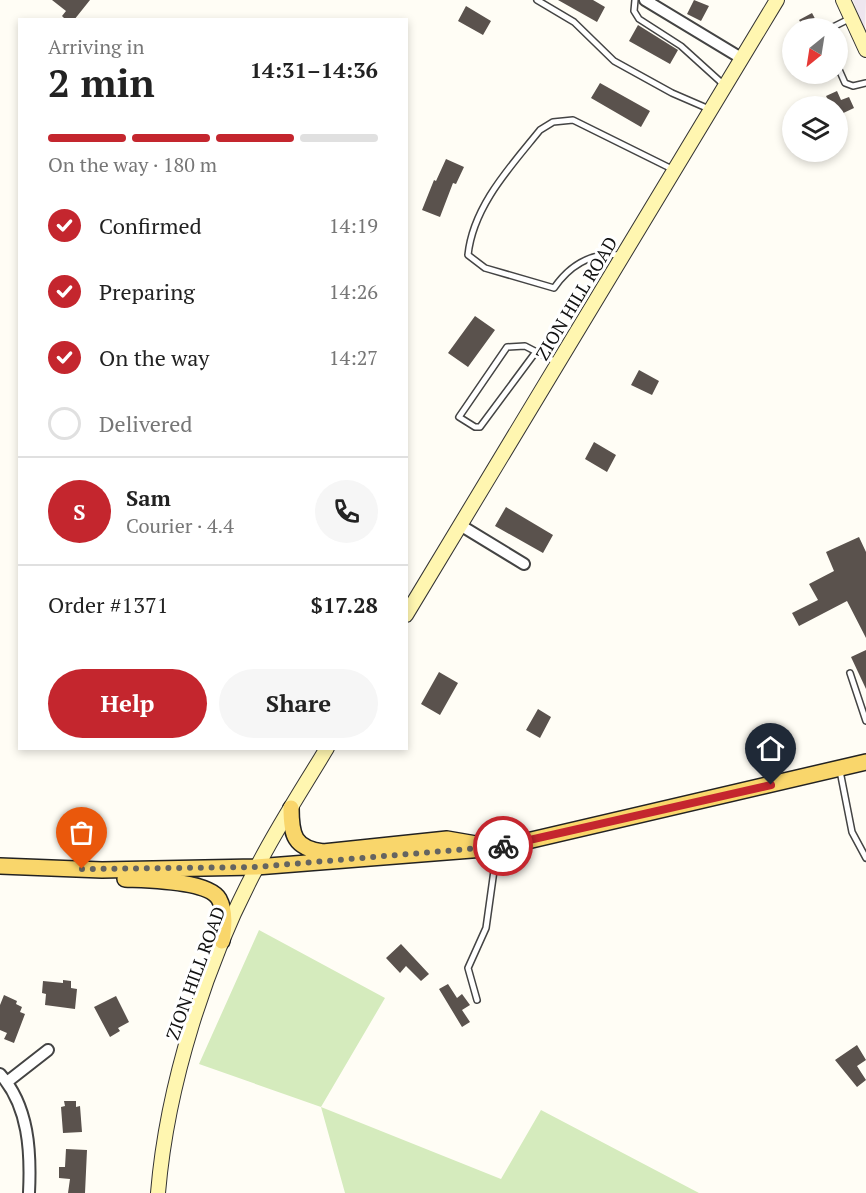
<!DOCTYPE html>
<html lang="en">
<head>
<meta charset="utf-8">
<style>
  :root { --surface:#fff; --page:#f6f6f6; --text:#222; --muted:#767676; --line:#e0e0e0; --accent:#c4262e }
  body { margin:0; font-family:"PT Serif",serif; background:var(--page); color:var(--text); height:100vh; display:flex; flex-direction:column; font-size:22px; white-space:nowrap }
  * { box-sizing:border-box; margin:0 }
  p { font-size:20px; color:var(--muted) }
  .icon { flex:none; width:33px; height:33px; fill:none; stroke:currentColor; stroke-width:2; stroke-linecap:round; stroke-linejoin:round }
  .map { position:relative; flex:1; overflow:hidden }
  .panel { position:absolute; left:18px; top:18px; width:390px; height:732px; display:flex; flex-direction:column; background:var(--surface); border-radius:0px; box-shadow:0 3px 9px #0003 }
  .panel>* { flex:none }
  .needle { width:39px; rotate:210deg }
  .tools { position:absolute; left:782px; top:18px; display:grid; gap:12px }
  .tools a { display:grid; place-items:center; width:66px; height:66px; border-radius:50%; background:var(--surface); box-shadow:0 3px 9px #0003; font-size:30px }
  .pin { position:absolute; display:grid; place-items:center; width:51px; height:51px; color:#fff; margin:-62px -26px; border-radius:50% 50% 50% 0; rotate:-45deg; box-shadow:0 0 6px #0007 }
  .pin .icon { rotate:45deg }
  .courier { position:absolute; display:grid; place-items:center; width:60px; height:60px; margin:-30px; border:4px solid #c4262e; border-radius:50%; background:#fff; color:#222; box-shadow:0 2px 8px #0007 }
  .summary em { font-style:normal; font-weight:600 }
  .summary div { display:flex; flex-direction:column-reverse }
  .summary { display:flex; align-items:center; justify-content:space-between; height:102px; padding:0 30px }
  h1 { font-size:39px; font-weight:600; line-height:45px }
  .bar { display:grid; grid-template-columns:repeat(4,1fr); gap:9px 6px; align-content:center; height:72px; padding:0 30px }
  .bar i { height:8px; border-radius:4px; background:var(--line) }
  .bar .active { background:var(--accent) }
  .bar p { grid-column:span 4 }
  .line { display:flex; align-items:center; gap:15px; padding:0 30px; border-top:2px solid var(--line) }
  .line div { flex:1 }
  .round { display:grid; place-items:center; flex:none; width:63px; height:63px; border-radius:32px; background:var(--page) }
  ol { padding:0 30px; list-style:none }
  li { display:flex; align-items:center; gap:18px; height:66px }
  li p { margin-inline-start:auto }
  li .icon { padding:6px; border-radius:50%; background:var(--accent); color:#fff; stroke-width:4 }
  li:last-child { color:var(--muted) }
  li i { width:33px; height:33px; border:3px solid var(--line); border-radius:50% }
  .primary-button { display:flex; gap:12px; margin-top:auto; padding:12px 30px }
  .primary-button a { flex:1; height:69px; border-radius:36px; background:var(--accent); color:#fff; font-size:24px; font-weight:600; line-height:69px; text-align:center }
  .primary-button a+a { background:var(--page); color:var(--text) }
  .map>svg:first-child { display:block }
  .industrial { fill:#eee6ef }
  .green { fill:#d5ebbd }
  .building { fill:#5a524d }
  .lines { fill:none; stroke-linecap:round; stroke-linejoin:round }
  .lane-casing { stroke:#444; stroke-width:8 }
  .street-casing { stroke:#444; stroke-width:14 }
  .secondary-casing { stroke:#333; stroke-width:16 }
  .primary-casing { stroke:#222; stroke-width:18 }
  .lane { stroke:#fff; stroke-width:5 }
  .street { stroke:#fff; stroke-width:10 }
  .secondary { stroke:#fff6b0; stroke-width:14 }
  .primary { stroke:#f9d66b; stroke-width:15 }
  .done { stroke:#646461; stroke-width:6; stroke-dasharray:0 10.8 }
  .route { stroke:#c4262e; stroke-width:8 }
  .labels { text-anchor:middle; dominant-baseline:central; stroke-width:6; stroke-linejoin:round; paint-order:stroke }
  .street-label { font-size:18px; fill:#111; stroke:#fff }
</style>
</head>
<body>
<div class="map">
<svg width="866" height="1193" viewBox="0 0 866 1193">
  <rect width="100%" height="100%" fill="#fffdf5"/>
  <path class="industrial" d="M 853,0 L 866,0 L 865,34 Z"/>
  <path class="green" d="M 259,930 L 385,998 L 321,1107 L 501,1179 L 541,1110 L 699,1193 L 345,1193 L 321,1107 L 199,1064 Z"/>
  <path class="building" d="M 52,0 L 90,0 L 74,20 L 66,20 L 62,16 L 66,11 Z
    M 558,0 L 593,0 L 605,7 L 597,22 Z
    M 694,0 L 709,6 L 701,21 L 687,14 Z
    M 466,6 L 491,21 L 483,35 L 458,21 Z
    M 812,13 L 820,28 L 804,28 L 799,20 Z
    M 638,25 L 678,50 L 670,64 L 629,41 Z
    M 600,83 L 650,111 L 641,127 L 591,98 Z
    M 837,91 L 841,100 L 849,97 L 854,108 L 837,116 L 837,106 L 831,106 L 826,96 Z
    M 446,159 L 464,167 L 456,184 L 453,183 L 440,217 L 422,210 L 434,180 L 436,181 Z
    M 475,316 L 495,330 L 468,367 L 448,353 Z
    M 639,370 L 659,381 L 652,395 L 631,385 Z
    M 594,442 L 616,455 L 607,472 L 585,459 Z
    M 506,507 L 553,535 L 543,553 L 495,526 Z
    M 859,537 L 866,552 L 866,638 L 847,601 L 799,626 L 792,613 L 818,600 L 809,584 L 834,571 L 826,552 Z
    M 866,650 L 866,689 L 851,657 Z
    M 439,672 L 458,683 L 440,715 L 421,704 Z
    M 538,709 L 551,717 L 540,738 L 526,730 Z
    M 401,944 L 429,974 L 421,981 L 406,966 L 400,973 L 386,958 Z
    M 63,980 L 71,981 L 71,988 L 77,989 L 75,1009 L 45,1005 L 46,994 L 42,993 L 43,981 L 63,983 Z
    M 448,984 L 457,998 L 462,994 L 470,1005 L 462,1010 L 470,1022 L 462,1027 L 439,989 Z
    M 4,995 L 17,1001 L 16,1004 L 22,1007 L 20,1012 L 25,1014 L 14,1043 L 4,1039 L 7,1033 L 0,1030 L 0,1005 Z
    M 116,996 L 129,1022 L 118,1028 L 120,1031 L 110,1037 L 94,1007 Z
    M 857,1045 L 866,1060 L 857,1066 L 866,1080 L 857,1087 L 835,1060 Z
    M 64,1101 L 76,1101 L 76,1107 L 80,1106 L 82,1132 L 63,1133 L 61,1107 L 65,1106 Z
    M 66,1149 L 87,1150 L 85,1193 L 68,1193 L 70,1179 L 59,1178 L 59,1167 L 65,1167 Z"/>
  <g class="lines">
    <defs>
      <path id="lane" d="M 537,0 L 574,22 L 614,61 L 672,93 L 709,109
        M 635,0 L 634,11 L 639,19 L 681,46 L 723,84
        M 831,28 L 851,18
        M 837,65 L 845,83 L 853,86 L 866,83
        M 620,255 C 591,252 570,265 554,288 L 485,268 L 468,255 C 473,206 511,166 540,130 L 553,122 L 573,120 L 674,170
        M 535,353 L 480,427 L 475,427 L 459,417 L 507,347 L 525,346 L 556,362
        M 850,673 L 866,721
        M 840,771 L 852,832 L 866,858
        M 477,1000 L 468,968 L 486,928 L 497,849"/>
      <path id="street" d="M 645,0 L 741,58
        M 460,525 L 524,564
        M 0,1074 C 29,1106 31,1152 29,1193
        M 7,1082 L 48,1050"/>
      <path id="secondary" d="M 843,0 L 866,50
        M 406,615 L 777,0
        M 158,1193 C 167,1085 206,962 257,867 C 278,826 303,788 327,748"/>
      <path id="primary" d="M 291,808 C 291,835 294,848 323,852 L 447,839 L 476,844
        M 0,866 L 102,870 L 256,867 L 497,848 L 866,762
        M 125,879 C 145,880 208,880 219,899 C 226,912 224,928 222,941"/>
    </defs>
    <use href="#lane" class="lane-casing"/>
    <use href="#street" class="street-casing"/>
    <use href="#secondary" class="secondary-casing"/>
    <use href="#primary" class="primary-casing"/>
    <use href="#lane" class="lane"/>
    <use href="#street" class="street"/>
    <use href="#secondary" class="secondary"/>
    <use href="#primary" class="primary"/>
  </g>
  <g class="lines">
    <path class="done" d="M 82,869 L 256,867 L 503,846"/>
    <path class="route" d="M 503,846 L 771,785"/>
  </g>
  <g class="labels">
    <g class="street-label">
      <text transform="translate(576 298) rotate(-59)">ZION HILL ROAD</text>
      <text transform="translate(195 973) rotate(-70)">ZION HILL ROAD</text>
    </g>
  </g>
</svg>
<div class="tools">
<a><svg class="needle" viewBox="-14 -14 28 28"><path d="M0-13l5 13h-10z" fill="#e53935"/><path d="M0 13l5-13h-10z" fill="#767676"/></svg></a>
<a><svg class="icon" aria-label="layers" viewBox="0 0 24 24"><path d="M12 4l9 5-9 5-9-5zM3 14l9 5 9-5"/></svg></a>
</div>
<div class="pin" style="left:82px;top:869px;background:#ea580c"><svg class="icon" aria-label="bag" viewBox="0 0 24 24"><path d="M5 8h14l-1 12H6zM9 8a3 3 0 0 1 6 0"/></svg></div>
<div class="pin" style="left:771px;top:785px;background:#1f2937"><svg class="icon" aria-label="home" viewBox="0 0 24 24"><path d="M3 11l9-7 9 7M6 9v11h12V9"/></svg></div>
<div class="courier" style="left:503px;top:846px"><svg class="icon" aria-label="bike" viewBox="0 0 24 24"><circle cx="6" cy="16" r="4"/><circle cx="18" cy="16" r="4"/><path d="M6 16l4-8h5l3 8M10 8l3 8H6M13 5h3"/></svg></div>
<section class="panel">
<div class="summary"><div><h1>2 min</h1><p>Arriving in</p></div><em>14:31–14:36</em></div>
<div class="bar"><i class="active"></i><i class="active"></i><i class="active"></i><i></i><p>On the way · 180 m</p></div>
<ol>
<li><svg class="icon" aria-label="check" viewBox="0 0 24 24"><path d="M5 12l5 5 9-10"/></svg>Confirmed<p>14:19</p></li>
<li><svg class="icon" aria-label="check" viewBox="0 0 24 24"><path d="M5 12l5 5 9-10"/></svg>Preparing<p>14:26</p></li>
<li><svg class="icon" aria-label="check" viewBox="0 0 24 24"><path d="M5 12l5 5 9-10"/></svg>On the way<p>14:27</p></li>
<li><i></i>Delivered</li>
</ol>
<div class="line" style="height:108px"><b class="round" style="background:var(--accent);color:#fff">S</b><div><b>Sam</b><p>Courier · 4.4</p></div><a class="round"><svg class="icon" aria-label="phone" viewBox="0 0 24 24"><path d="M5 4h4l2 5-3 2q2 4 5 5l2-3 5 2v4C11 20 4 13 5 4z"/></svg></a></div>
<div class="line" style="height:78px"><div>Order #1371</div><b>$17.28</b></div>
<div class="primary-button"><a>Help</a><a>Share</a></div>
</section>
</div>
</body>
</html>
